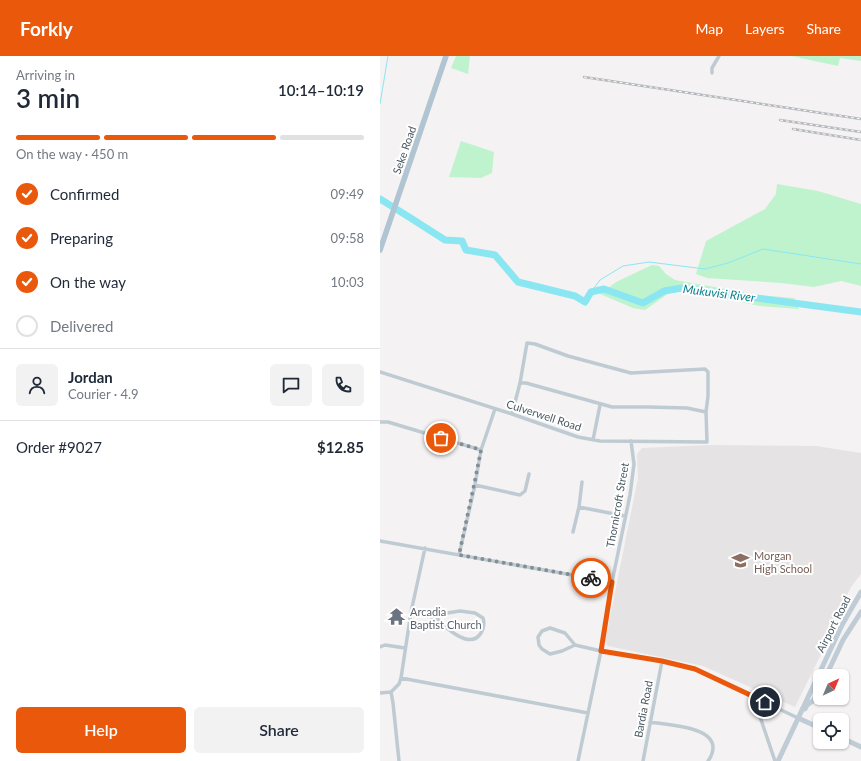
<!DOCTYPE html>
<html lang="en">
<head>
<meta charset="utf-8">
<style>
  :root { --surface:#fff; --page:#f2f2f3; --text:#1f2937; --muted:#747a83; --line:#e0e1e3; --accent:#ea580c }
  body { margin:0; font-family:Lato,sans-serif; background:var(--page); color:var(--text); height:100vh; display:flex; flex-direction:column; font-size:15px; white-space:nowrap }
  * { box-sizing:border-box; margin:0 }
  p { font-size:13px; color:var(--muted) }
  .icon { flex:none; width:22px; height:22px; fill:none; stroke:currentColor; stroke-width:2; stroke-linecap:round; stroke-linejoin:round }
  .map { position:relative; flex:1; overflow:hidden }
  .side { display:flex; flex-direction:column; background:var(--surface); width:380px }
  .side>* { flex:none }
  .needle { width:26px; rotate:44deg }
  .tools { position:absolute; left:433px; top:613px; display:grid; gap:8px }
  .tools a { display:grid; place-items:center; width:36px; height:36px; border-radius:6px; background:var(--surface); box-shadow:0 1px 3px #0004; font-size:20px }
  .pin { position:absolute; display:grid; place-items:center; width:34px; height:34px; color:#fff; margin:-17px; border:2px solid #fff; border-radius:50%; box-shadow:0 1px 4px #0007 }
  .courier { position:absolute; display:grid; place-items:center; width:40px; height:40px; margin:-20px; border:3px solid #ea580c; border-radius:50%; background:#fff; color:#222; box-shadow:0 1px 5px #0007 }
  .headline em { font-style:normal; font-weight:600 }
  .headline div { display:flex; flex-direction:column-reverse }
  .headline { display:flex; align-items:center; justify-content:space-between; height:68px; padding:0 16px }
  h1 { font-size:26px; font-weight:600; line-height:30px }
  .bar { display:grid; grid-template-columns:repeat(4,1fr); gap:6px 4px; align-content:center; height:48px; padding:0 16px }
  .bar i { height:5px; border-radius:3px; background:var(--line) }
  .bar .on { background:var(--accent) }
  .bar p { grid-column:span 4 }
  .line { display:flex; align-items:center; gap:10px; padding:0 16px; border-top:1px solid var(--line) }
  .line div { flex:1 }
  .round { display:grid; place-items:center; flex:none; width:42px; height:42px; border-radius:6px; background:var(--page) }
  ol { padding:0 16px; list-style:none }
  li { display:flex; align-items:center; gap:12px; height:44px }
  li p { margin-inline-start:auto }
  li .icon { padding:4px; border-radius:50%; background:var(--accent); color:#fff; stroke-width:4 }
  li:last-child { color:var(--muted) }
  li i { width:22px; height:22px; border:2px solid var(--line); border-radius:50% }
  .button { display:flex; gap:8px; margin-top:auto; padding:8px 16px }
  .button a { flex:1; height:46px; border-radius:6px; background:var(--accent); color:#fff; font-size:16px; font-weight:600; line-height:46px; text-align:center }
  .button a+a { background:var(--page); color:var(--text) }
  header { display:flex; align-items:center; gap:24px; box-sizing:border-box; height:56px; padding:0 20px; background:var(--accent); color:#fff }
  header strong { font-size:19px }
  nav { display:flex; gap:22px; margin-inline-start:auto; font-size:14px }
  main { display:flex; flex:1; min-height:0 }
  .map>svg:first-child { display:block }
  .education { fill:#e5e3e4 }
  .green { fill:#bff3ce }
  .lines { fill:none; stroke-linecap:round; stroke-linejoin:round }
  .stream { stroke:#8ae7f2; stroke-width:1 }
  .river { stroke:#8ae7f2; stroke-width:7 }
  .street { stroke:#bfcbd2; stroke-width:3.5 }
  .secondary { stroke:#bfccd6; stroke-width:5 }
  .primary { stroke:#b0c5d1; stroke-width:5.5 }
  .rail-casing { stroke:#b4b8bc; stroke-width:2.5 }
  .rail { stroke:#fff; stroke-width:1; stroke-dasharray:3; stroke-linecap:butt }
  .done { stroke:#848e94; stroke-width:4; stroke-dasharray:0 7.2 }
  .route { stroke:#ea580c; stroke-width:5 }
  .labels { text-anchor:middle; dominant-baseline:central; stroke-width:4; stroke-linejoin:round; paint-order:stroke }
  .street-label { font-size:11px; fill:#485861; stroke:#fff }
  .education-label { font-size:11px; fill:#785e54; stroke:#fff; text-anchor:start }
  .worship-label { font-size:11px; fill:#5b616d; stroke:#fff; text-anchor:start }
  .water-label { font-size:12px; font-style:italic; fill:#07808e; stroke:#fff }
</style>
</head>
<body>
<header>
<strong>Forkly</strong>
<nav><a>Map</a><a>Layers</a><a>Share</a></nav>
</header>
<main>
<section class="side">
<div class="headline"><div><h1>3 min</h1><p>Arriving in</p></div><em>10:14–10:19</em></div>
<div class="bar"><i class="on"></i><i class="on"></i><i class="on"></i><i></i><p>On the way · 450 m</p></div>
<ol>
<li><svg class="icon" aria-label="check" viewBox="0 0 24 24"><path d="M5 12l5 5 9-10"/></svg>Confirmed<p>09:49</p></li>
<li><svg class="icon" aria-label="check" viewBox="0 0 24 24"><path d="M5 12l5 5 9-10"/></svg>Preparing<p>09:58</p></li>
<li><svg class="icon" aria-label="check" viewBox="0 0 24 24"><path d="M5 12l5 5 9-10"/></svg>On the way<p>10:03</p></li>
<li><i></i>Delivered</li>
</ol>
<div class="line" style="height:72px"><a class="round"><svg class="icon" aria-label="person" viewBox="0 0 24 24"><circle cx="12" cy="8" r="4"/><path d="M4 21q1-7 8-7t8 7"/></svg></a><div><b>Jordan</b><p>Courier · 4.9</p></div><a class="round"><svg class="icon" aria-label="chat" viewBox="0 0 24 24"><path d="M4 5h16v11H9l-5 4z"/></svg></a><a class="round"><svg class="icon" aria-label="phone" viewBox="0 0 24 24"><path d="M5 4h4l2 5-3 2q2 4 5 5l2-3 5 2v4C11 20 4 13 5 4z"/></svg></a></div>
<div class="line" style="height:52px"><div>Order #9027</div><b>$12.85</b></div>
<div class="button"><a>Help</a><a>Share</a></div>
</section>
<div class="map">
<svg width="481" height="705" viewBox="0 0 481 705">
  <rect width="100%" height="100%" fill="#f4f2f2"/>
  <path class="education" d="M 331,389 L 436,390 L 481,397 L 481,518 L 471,531 L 461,551 L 451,578 L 415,651 L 323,610 L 228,590 L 225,586 L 258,422 L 257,398 L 262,392 Z"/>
  <path class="green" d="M 76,0 L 90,0 L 88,18 L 71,12 Z
    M 411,0 L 481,0 L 481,5 L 460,2 L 458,10 Z
    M 81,85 L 114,96 L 112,117 L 101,122 L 69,121 Z
    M 397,128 L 438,135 L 481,148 L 481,230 L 461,225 L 434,231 L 401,227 L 327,222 L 316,218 L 326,185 L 385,153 L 396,138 Z
    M 272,209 L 279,210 L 286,218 L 295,224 L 379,239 L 414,242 L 419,253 L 380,250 L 295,233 L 265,254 L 253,252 L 220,238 L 236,226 Z"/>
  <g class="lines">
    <path class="stream" d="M 0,48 L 8,0
      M 211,236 L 220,224 L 243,210 L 269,206 L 325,213 L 348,207 L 383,193 L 481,208"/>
    <path class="river" d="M 0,143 L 29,161 L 65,184 L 82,185 L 86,194 L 115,199 L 138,226 L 195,240 L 205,246 L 211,236 L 224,233 L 263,247 L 284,235 L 302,232 L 481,256"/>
    <path class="street" d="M 332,17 L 332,12 L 339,0
      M 0,316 L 132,358 L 198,381 L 220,385 L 327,386 L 326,356 L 307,352 L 268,351 L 232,351 L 146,327 L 140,327
      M 132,358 L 140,327 L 147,287 L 155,288 L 188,300 L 251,317 L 325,313 L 328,316 L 328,340 L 326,356
      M 0,366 L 8,366 L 101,394
      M 213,384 L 220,349
      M 95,429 L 140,439 L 145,435 L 149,418
      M 199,451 L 245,460
      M 193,476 L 199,451 L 202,426
      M 0,485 L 232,526
      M 79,499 L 95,429 L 101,394 L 115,353
      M 31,556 L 56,562 L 67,557 L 80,555 L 95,557 L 103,562 C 105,568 104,572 101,577 C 90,595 65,571 56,562
      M 195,589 L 182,595 L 170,598 L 162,593 L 159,589 L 158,581 L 162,575 L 170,572 L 185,577 L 195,589 L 221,595 L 282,605 L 315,613 L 418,662
      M 0,591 L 5,589 L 25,592
      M 21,622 L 208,657
      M 0,637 L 11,636
      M 373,640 L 395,705
      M 270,666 C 286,669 332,670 333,691 C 333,695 331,701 328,705
      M 19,705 L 13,647 L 11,636 L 19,628 L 21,622 L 31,556 L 45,492
      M 198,705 L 221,595 L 232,526 L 250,439 L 254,408 L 251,385
      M 263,705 L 282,605"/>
    <path class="secondary" d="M 446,620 L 463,584 L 481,556
      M 425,653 L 427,649 L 434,644 L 440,631
      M 418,662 L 440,672
      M 462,682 L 481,691
      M 398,705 L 462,569 L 481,536"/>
    <path class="primary" d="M 0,194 L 66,0"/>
    <defs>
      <path id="rail" d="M 204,21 L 481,63
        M 400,64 L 481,76
        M 413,73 L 481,84"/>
    </defs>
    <use href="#rail" class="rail-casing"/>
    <use href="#rail" class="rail"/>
  </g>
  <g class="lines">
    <path class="done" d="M 61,382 L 101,394 L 94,429 L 79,499 L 211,522"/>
    <path class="route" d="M 211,522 L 232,526 L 221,595 L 282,605 L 315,613 L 385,646"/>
  </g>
  <defs>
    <symbol id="school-bare" viewBox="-9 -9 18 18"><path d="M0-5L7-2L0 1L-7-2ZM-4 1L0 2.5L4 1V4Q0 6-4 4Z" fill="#8d6e63" stroke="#fff" stroke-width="2.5" paint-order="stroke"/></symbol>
    <symbol id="temple-bare" viewBox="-9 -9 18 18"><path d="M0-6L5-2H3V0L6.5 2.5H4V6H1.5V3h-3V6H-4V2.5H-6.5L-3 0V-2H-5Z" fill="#6b7280" stroke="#fff" stroke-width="2.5" paint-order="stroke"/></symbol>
  </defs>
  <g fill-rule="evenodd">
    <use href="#school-bare" x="348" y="492" width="25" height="25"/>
    <use href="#temple-bare" x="4" y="548" width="25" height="25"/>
  </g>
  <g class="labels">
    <g class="street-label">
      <text transform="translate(24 94) rotate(-71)">Seke Road</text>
      <text transform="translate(164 359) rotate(18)">Culverwell Road</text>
      <text transform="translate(237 449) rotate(-80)">Thornicroft Street</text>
      <text transform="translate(453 568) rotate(-63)">Airport Road</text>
      <text transform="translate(263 653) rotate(-79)">Bardia Road</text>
    </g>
    <g class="education-label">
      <text x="374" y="499">Morgan<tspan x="374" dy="13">High School</tspan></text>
    </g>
    <g class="worship-label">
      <text x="30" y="555">Arcadia<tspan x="30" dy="13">Baptist Church</tspan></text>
    </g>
    <g class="water-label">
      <text transform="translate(339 237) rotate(7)">Mukuvisi River</text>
    </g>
  </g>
</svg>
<div class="tools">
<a><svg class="needle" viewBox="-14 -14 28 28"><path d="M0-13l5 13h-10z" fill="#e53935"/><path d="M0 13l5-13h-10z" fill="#747a83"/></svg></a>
<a><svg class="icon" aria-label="locate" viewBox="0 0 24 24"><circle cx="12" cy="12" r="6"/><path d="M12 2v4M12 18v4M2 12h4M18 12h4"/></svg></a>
</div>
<div class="pin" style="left:61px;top:382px;background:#ea580c"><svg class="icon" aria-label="bag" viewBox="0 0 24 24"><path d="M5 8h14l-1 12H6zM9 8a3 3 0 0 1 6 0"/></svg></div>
<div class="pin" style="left:385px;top:646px;background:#1f2937"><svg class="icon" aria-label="home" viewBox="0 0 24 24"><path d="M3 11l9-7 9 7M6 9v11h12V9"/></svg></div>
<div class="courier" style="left:211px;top:522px"><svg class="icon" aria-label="bike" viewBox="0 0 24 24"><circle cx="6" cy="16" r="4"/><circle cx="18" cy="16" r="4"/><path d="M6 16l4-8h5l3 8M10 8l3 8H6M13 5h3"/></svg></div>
</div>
</main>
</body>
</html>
